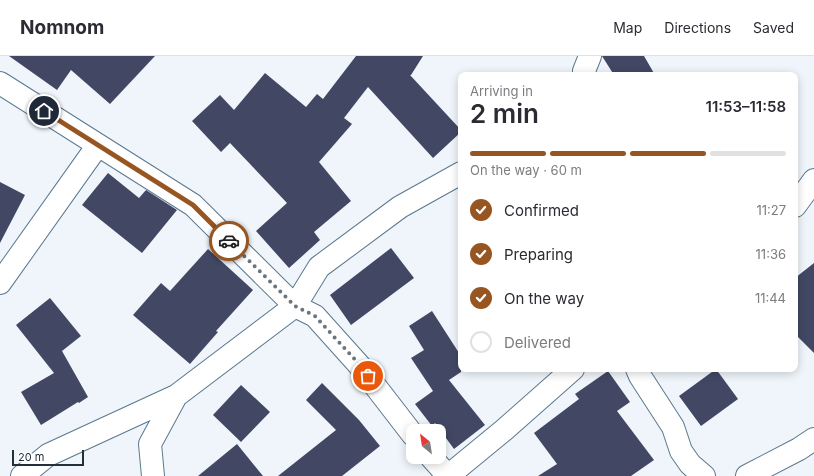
<!DOCTYPE html>
<html lang="en">
<head>
<meta charset="utf-8">
<style>
  :root { --surface:#fff; --page:#f7f7f7; --text:#2b2b33; --muted:#7c7c81; --line:#e1e1e2; --accent:#975522 }
  body { margin:0; font-family:Inter,sans-serif; background:var(--page); color:var(--text); height:100vh; display:flex; flex-direction:column; font-size:15px; white-space:nowrap }
  * { box-sizing:border-box; margin:0 }
  p { font-size:13px; color:var(--muted) }
  .icon { flex:none; width:22px; height:22px; fill:none; stroke:currentColor; stroke-width:2; stroke-linecap:round; stroke-linejoin:round }
  .map { position:relative; flex:1; overflow:hidden }
  .panel { position:absolute; left:458px; top:16px; width:340px; height:300px; display:flex; flex-direction:column; background:var(--surface); border-radius:8px; box-shadow:0 2px 10px #0003 }
  .panel>* { flex:none }
  .needle { width:26px; rotate:330deg }
  .fabs { position:absolute; left:406px; top:368px; display:grid; gap:8px }
  .fabs a { display:grid; place-items:center; width:40px; height:40px; border-radius:8px; background:var(--surface); box-shadow:0 2px 10px #0003; font-size:20px }
  .scale { position:absolute; left:12px; bottom:10px; width:72px; box-sizing:border-box; padding-left:4px; border:2px solid #233039; border-top:0; font-size:11px; line-height:14px; white-space:nowrap; color:#233039; -webkit-text-stroke:3px #fff; paint-order:stroke }
  .pin { position:absolute; display:grid; place-items:center; width:34px; height:34px; color:#fff; margin:-17px; border:2px solid #fff; border-radius:50%; box-shadow:0 1px 4px #0007 }
  .courier { position:absolute; display:grid; place-items:center; width:40px; height:40px; margin:-20px; border:3px solid #975522; border-radius:50%; background:#fff; color:#222; box-shadow:0 1px 5px #0007 }
  .summary em { font-style:normal; font-weight:600 }
  .summary div { display:flex; flex-direction:column-reverse }
  .summary { display:flex; align-items:center; justify-content:space-between; height:68px; padding:0 12px }
  h1 { font-size:26px; font-weight:600; line-height:30px }
  .bar { display:grid; grid-template-columns:repeat(4,1fr); gap:6px 4px; align-content:center; height:48px; padding:0 12px }
  .bar i { height:5px; border-radius:3px; background:var(--line) }
  .bar .active { background:var(--accent) }
  .bar p { grid-column:span 4 }
  ol { padding:0 12px; list-style:none }
  li { display:flex; align-items:center; gap:12px; height:44px }
  li p { margin-inline-start:auto }
  li .icon { padding:4px; border-radius:50%; background:var(--accent); color:#fff; stroke-width:4 }
  li:last-child { color:var(--muted) }
  li i { width:22px; height:22px; border:2px solid var(--line); border-radius:50% }
  header { display:flex; align-items:center; gap:24px; box-sizing:border-box; height:56px; padding:0 20px; background:var(--surface); border-bottom:1px solid var(--line) }
  header strong { font-size:19px }
  nav { display:flex; gap:22px; margin-inline-start:auto; font-size:14px }
  .map>svg:first-child { display:block }
  .building { fill:#424864 }
  .lines { fill:none; stroke-linecap:round; stroke-linejoin:round }
  .minor-casing { stroke:#5a788e; stroke-width:24 }
  .minor { stroke:#fff; stroke-width:22 }
  .done { stroke:#6a757d; stroke-width:4; stroke-dasharray:0 7.2 }
  .route { stroke:#975522; stroke-width:5 }
</style>
</head>
<body>
<header>
<strong>Nomnom</strong>
<nav><a>Map</a><a>Directions</a><a>Saved</a></nav>
</header>
<div class="map">
<svg width="814" height="420" viewBox="0 0 814 420">
  <rect width="100%" height="100%" fill="#eff5fa"/>
  <path class="building" d="M 9,0 L 155,0 L 110,48 L 71,14 L 57,34 Z
    M 356,0 L 423,0 L 411,19 L 410,19 L 461,74 L 461,76 L 433,102 L 368,31 L 344,62 L 352,68 L 319,106 L 351,145 L 314,176 L 320,184 L 289,212 L 256,175 L 287,147 L 230,87 L 221,96 L 192,65 L 220,39 L 234,54 L 265,17 L 306,51 L 317,38 L 323,43 Z
    M 602,0 L 644,0 L 655,19 L 614,19 Z
    M 108,117 L 139,142 L 146,134 L 177,154 L 142,197 L 82,149 Z
    M 0,126 L 25,139 L 0,187 Z
    M 391,192 L 414,222 L 351,269 L 330,239 Z
    M 208,193 L 253,234 L 216,275 L 218,276 L 190,308 L 133,259 L 161,227 L 170,235 Z
    M 814,207 L 814,297 L 795,278 L 795,222 Z
    M 50,242 L 81,280 L 62,295 L 88,341 L 79,347 L 78,346 L 41,369 L 21,336 L 54,317 L 16,269 Z
    M 432,255 L 461,300 L 461,316 L 449,324 L 485,369 L 454,393 L 435,367 L 432,370 L 415,348 L 433,335 L 411,302 L 424,294 L 409,270 Z
    M 716,313 L 738,343 L 701,370 L 679,340 Z
    M 608,315 L 630,346 L 617,355 L 654,404 L 631,420 L 538,420 L 557,408 L 534,377 L 579,343 L 575,338 Z
    M 322,327 L 359,364 L 380,390 L 342,420 L 278,420 L 336,374 L 306,344 Z
    M 241,329 L 270,356 L 241,386 L 213,359 Z
    M 237,388 L 263,420 L 198,420 Z"/>
  <g class="lines">
    <defs>
      <path id="minor" d="M 584,19 L 584,15 L 590,0
        M 0,27 L 193,149 L 295,250 L 315,260 L 359,309 L 413,379
        M 795,150 L 814,124
        M 0,227 L 98,89
        M 637,313 L 640,320 L 673,371 L 681,395 L 690,408 L 704,420
        M 431,401 L 448,420
        M 22,420 L 48,399 L 176,340 L 295,250 L 319,211 L 400,151 L 461,117
        M 153,420 L 150,388 L 176,340
        M 448,420 L 504,374 L 573,313
        M 747,420 L 799,393 L 814,383"/>
    </defs>
    <use href="#minor" class="minor-casing"/>
    <use href="#minor" class="minor"/>
  </g>
  <g class="lines">
    <path class="done" d="M 229,185 L 295,250 L 315,260 L 359,308 L 368,320"/>
    <path class="route" d="M 44,55 L 193,149 L 229,185"/>
  </g>
</svg>
<div class="fabs">
<a><svg class="needle" viewBox="-14 -14 28 28"><path d="M0-13l5 13h-10z" fill="#e53935"/><path d="M0 13l5-13h-10z" fill="#7c7c81"/></svg></a>
</div>
<div class="scale">20 m</div>
<div class="pin" style="left:368px;top:320px;background:#ea580c"><svg class="icon" aria-label="bag" viewBox="0 0 24 24"><path d="M5 8h14l-1 12H6zM9 8a3 3 0 0 1 6 0"/></svg></div>
<div class="pin" style="left:44px;top:55px;background:#1f2937"><svg class="icon" aria-label="home" viewBox="0 0 24 24"><path d="M3 11l9-7 9 7M6 9v11h12V9"/></svg></div>
<div class="courier" style="left:229px;top:185px"><svg class="icon" aria-label="car" viewBox="0 0 24 24"><path d="M5 17H2v-5l4-1 3-4h7l3 4 3 1v5h-3M9 17h6M6 11h13"/><circle cx="7" cy="17" r="2"/><circle cx="17" cy="17" r="2"/></svg></div>
<section class="panel">
<div class="summary"><div><h1>2 min</h1><p>Arriving in</p></div><em>11:53–11:58</em></div>
<div class="bar"><i class="active"></i><i class="active"></i><i class="active"></i><i></i><p>On the way · 60 m</p></div>
<ol>
<li><svg class="icon" aria-label="check" viewBox="0 0 24 24"><path d="M5 12l5 5 9-10"/></svg>Confirmed<p>11:27</p></li>
<li><svg class="icon" aria-label="check" viewBox="0 0 24 24"><path d="M5 12l5 5 9-10"/></svg>Preparing<p>11:36</p></li>
<li><svg class="icon" aria-label="check" viewBox="0 0 24 24"><path d="M5 12l5 5 9-10"/></svg>On the way<p>11:44</p></li>
<li><i></i>Delivered</li>
</ol>
</section>
</div>
</body>
</html>
